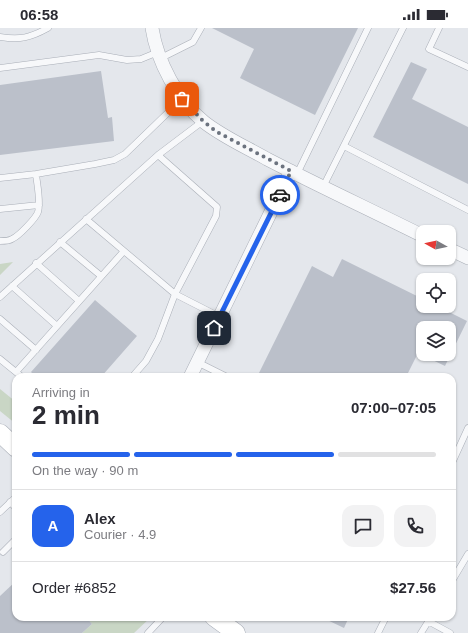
<!DOCTYPE html>
<html lang="en">
<head>
<meta charset="utf-8">
<style>
  :root { --surface:#fff; --page:#f2f2f3; --text:#2b2b33; --muted:#7c7c81; --line:#e1e1e2; --accent:#2563eb }
  body { margin:0; font-family:Arial,sans-serif; background:var(--page); color:var(--text); height:100vh; display:flex; flex-direction:column; font-size:15px; white-space:nowrap }
  * { box-sizing:border-box; margin:0 }
  p { font-size:13px; color:var(--muted) }
  .icon { flex:none; width:22px; height:22px; fill:none; stroke:currentColor; stroke-width:2; stroke-linecap:round; stroke-linejoin:round }
  .map { position:relative; flex:1; overflow:hidden }
  .sheet { position:absolute; left:12px; top:345px; width:444px; height:248px; display:flex; flex-direction:column; background:var(--surface); border-radius:12px; box-shadow:0 1px 3px #0004 }
  .sheet>* { flex:none }
  .needle { width:26px; rotate:278deg }
  .fabs { position:absolute; left:416px; top:197px; display:grid; gap:8px }
  .fabs a { display:grid; place-items:center; width:40px; height:40px; border-radius:8px; background:var(--surface); box-shadow:0 1px 3px #0004; font-size:20px }
  .pin { position:absolute; display:grid; place-items:center; width:34px; height:34px; color:#fff; margin:-17px; border-radius:8px; box-shadow:0 2px 6px #0006 }
  .courier { position:absolute; display:grid; place-items:center; width:40px; height:40px; margin:-20px; border:3px solid #2563eb; border-radius:50%; background:#fff; color:#222; box-shadow:0 1px 5px #0007 }
  .headline em { font-style:normal; font-weight:700 }
  .headline div { display:flex; flex-direction:column-reverse }
  .headline { display:flex; align-items:center; justify-content:space-between; height:68px; padding:0 20px }
  h1 { font-size:26px; font-weight:700; line-height:30px }
  .bar { display:grid; grid-template-columns:repeat(4,1fr); gap:6px 4px; align-content:center; height:48px; padding:0 20px }
  .bar i { height:5px; border-radius:3px; background:var(--line) }
  .bar .on { background:var(--accent) }
  .bar p { grid-column:span 4 }
  .line { display:flex; align-items:center; gap:10px; padding:0 20px; border-top:1px solid var(--line) }
  .line div { flex:1 }
  .round { display:grid; place-items:center; flex:none; width:42px; height:42px; border-radius:12px; background:var(--page) }
  .status { display:flex; justify-content:space-between; align-items:center; height:28px; padding:0 20px; background:var(--surface); direction:ltr }
  .status svg { height:11px; fill:currentColor }
  .map>svg:first-child { display:block }
  .green { fill:#c9d6c5 }
  .building { fill:#bbc0ca; fill-rule:evenodd }
  .lines { fill:none; stroke-linecap:round; stroke-linejoin:round }
  .service-casing { stroke:#a9aeb7; stroke-width:7 }
  .minor-casing { stroke:#a9aeb7; stroke-width:14 }
  .secondary-casing { stroke:#a9aeb7; stroke-width:19 }
  .service { stroke:#f7f8fa; stroke-width:6 }
  .minor { stroke:#f7f8fa; stroke-width:13 }
  .secondary { stroke:#fff; stroke-width:18 }
  .done { stroke:#6c737f; stroke-width:4; stroke-dasharray:0 7.2 }
  .route { stroke:#2563eb; stroke-width:5 }
</style>
</head>
<body>
<div class="status"><b>06:58</b><svg viewBox="0 0 49 12"><path d="M0 12V9h3v3zM5 12V6h3v6zM10 12V3h3v9zM15 12V0h3v12zM26 1h20v11H26zM47 4h2v5h-2z"/></svg></div>
<div class="map">
<svg width="468" height="605" viewBox="0 0 468 605">
  <rect width="100%" height="100%" fill="#e4e7ec"/>
  <path class="green" d="M 13,234 L 0,247 L 0,236 Z
    M 0,361 L 16,374 L 16,396 L 0,383 Z
    M 86,589 L 151,589 L 134,605 L 82,605 L 92,596 Z"/>
  <path class="building" d="M 212,0 L 358,0 L 315,87 L 240,50 L 254,21 Z
    M 411,34 L 427,41 L 412,71 L 468,99 L 468,156 L 373,109 Z
    M 101,43 L 108,90 L 112,89 L 114,113 L 0,127 L 0,57 Z
    M 342,231 L 423,271 L 423,278 L 437,278 L 467,293 L 445,338 L 418,325 L 406,349 L 257,349 L 312,238 L 333,249 ZM 423,300 L 449,300 L 449,326 L 423,326 Z
    M 95,272 L 137,308 L 101,349 L 36,349 L 31,344 Z
    M 16,553 L 16,589 L 86,589 L 92,596 L 82,605 L 0,605 L 0,568 Z
    M 321,589 L 349,589 L 344,600 Z"/>
  <g class="lines">
    <defs>
      <path id="service" d="M 439,0 L 429,21 L 468,39
        M 0,9 C 20,12 30,10 48,0
        M 161,30 L 193,14 L 201,0
        M 0,40 L 99,27 L 127,32 L 141,31 L 158,24
        M 344,118 L 468,182
        M 297,146 L 368,0
        M 0,150 L 36,146 L 95,136 L 114,132 L 125,126 L 182,71
        M 323,159 L 403,0
        M 0,181 L 39,177
        M 86,191 L 175,266 L 220,289
        M 0,213 C 4,213 9,213 12,211 C 19,208 36,190 38,184 C 41,174 37,156 36,146
        M 60,214 L 101,248
        M 36,235 L 79,273
        M 12,258 L 57,298
        M 0,269 L 158,127 L 203,93
        M 0,291 L 36,322
        M 0,331 L 22,349
        M 197,334 L 227,349
        M 16,344 L 124,223
        M 132,349 L 146,333 L 158,311 L 175,266 L 216,188 L 217,179 L 158,127
        M 452,435 L 468,400
        M 10,474 L 16,480
        M 0,484 L 16,469
        M 3,524 L 16,511
        M 452,553 L 468,526
        M 428,593 L 450,605
        M 148,605 L 163,589
        M 378,605 L 386,589
        M 421,605 L 431,589"/>
      <path id="minor" d="M 152,0 C 157,33 178,73 204,94 C 223,109 246,119 267,131 C 319,158 371,182 423,208
        M 449,221 L 468,230
        M 190,349 L 291,143"/>
      <path id="secondary" d="M 0,405 L 16,420
        M 214,589 L 236,605"/>
    </defs>
    <use href="#service" class="service-casing"/>
    <use href="#minor" class="minor-casing"/>
    <use href="#secondary" class="secondary-casing"/>
    <use href="#service" class="service"/>
    <use href="#minor" class="minor"/>
    <use href="#secondary" class="secondary"/>
  </g>
  <g class="lines">
    <path class="done" d="M 182,71 L 203,93 L 217,104 L 291,143 L 280,167"/>
    <path class="route" d="M 214,300 L 280,167"/>
  </g>
</svg>
<div class="fabs">
<a><svg class="needle" viewBox="-14 -14 28 28"><path d="M0-13l5 13h-10z" fill="#e53935"/><path d="M0 13l5-13h-10z" fill="#7c7c81"/></svg></a>
<a><svg class="icon" aria-label="locate" viewBox="0 0 24 24"><circle cx="12" cy="12" r="6"/><path d="M12 2v4M12 18v4M2 12h4M18 12h4"/></svg></a>
<a><svg class="icon" aria-label="layers" viewBox="0 0 24 24"><path d="M12 4l9 5-9 5-9-5zM3 14l9 5 9-5"/></svg></a>
</div>
<div class="pin" style="left:182px;top:71px;background:#ea580c"><svg class="icon" aria-label="bag" viewBox="0 0 24 24"><path d="M5 8h14l-1 12H6zM9 8a3 3 0 0 1 6 0"/></svg></div>
<div class="pin" style="left:214px;top:300px;background:#1f2937"><svg class="icon" aria-label="home" viewBox="0 0 24 24"><path d="M3 11l9-7 9 7M6 9v11h12V9"/></svg></div>
<div class="courier" style="left:280px;top:167px"><svg class="icon" aria-label="car" viewBox="0 0 24 24"><path d="M5 17H2v-5l4-1 3-4h7l3 4 3 1v5h-3M9 17h6M6 11h13"/><circle cx="7" cy="17" r="2"/><circle cx="17" cy="17" r="2"/></svg></div>
<section class="sheet">
<div class="headline"><div><h1>2 min</h1><p>Arriving in</p></div><em>07:00–07:05</em></div>
<div class="bar"><i class="on"></i><i class="on"></i><i class="on"></i><i></i><p>On the way · 90 m</p></div>
<div class="line" style="height:72px"><b class="round" style="background:var(--accent);color:#fff">A</b><div><b>Alex</b><p>Courier · 4.9</p></div><a class="round"><svg class="icon" aria-label="chat" viewBox="0 0 24 24"><path d="M4 5h16v11H9l-5 4z"/></svg></a><a class="round"><svg class="icon" aria-label="phone" viewBox="0 0 24 24"><path d="M5 4h4l2 5-3 2q2 4 5 5l2-3 5 2v4C11 20 4 13 5 4z"/></svg></a></div>
<div class="line" style="height:52px"><div>Order #6852</div><b>$27.56</b></div>
</section>
</div>
</body>
</html>
